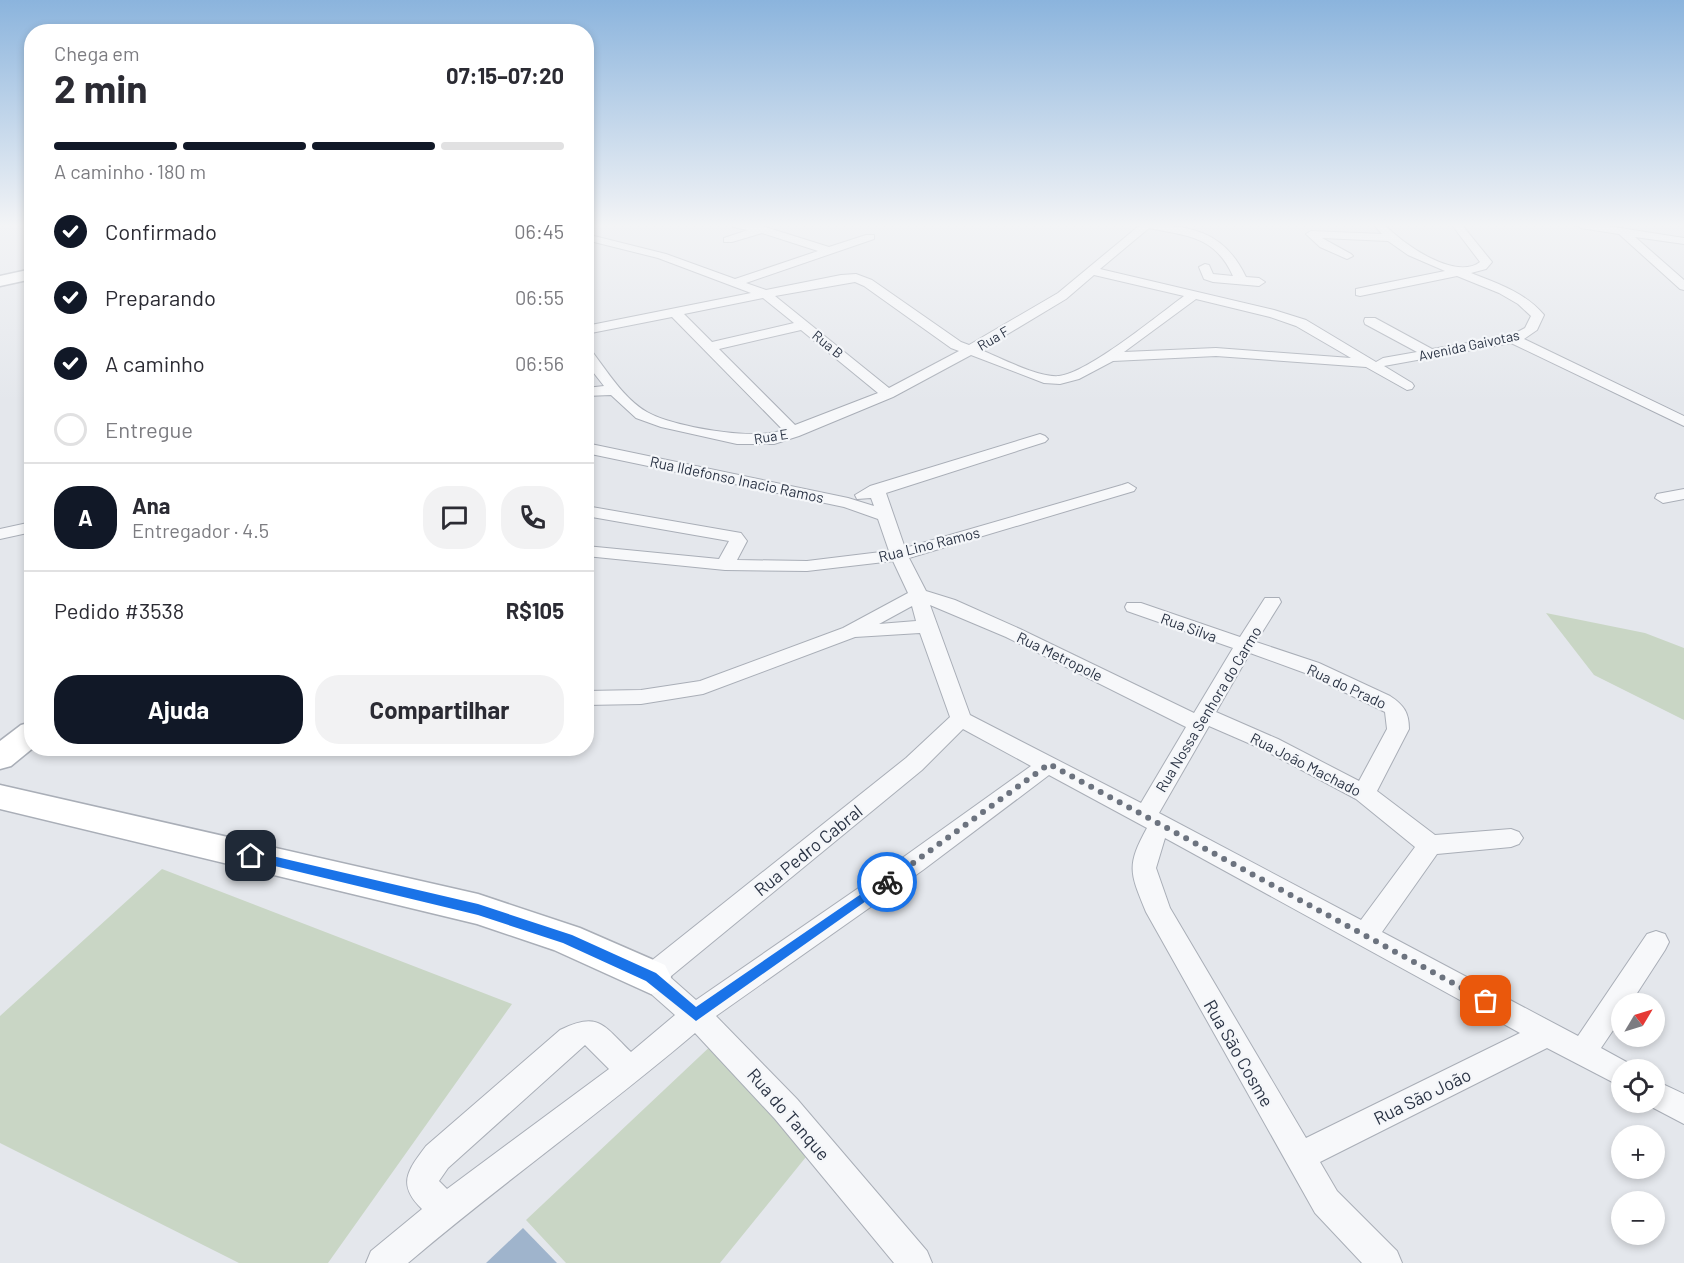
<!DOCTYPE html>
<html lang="pt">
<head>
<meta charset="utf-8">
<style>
  :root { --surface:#fff; --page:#f2f2f3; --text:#2b2b33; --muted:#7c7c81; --line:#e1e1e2; --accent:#111827 }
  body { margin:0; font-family:Barlow,sans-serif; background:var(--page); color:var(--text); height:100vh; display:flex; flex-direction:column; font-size:22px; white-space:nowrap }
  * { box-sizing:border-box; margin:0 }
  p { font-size:20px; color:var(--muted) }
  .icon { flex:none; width:33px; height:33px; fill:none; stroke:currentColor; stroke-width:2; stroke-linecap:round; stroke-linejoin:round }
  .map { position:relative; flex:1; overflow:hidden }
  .side { position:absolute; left:24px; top:24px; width:570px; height:732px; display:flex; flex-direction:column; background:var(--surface); border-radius:24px; box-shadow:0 3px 9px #0003 }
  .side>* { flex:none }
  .needle { width:39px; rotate:52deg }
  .fabs { position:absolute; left:1611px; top:993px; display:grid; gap:12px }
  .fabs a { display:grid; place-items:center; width:54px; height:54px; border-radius:50%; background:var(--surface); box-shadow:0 3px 9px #0003; font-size:30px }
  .pin { position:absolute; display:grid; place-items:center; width:51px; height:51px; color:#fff; margin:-26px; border-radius:12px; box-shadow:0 3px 9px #0006 }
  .courier { position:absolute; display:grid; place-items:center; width:60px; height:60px; margin:-30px; border:4px solid #1a73e8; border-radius:50%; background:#fff; color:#222; box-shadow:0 2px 8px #0007 }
  .head em { font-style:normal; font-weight:700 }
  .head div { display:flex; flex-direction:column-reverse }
  .head { display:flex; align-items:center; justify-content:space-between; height:102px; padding:0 30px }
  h1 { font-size:39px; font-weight:700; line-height:45px }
  .bar { display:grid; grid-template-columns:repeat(4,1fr); gap:9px 6px; align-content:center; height:72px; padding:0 30px }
  .bar i { height:8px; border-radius:4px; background:var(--line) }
  .bar .on { background:var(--accent) }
  .bar p { grid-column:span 4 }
  .line { display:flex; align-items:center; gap:15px; padding:0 30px; border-top:2px solid var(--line) }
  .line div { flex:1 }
  .round { display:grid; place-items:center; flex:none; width:63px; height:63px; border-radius:24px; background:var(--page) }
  ol { padding:0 30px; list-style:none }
  li { display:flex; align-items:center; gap:18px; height:66px }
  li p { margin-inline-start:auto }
  li .icon { padding:6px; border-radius:50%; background:var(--accent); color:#fff; stroke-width:4 }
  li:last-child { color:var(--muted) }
  li i { width:33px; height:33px; border:3px solid var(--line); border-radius:50% }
  .button { display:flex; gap:12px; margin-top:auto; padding:12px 30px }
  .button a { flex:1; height:69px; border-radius:24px; background:var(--accent); color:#fff; font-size:24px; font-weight:700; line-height:69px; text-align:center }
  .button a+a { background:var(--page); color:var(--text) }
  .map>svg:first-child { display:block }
  .green { fill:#c9d6c5 }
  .water { fill:#9fb4cc }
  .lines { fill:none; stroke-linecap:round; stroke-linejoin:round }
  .street-casing { stroke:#a9aeb7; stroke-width:2 }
  .secondary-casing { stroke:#a9aeb7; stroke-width:3 }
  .street { fill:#f7f8fa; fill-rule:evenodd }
  .secondary { fill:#fff; fill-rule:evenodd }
  .route { fill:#1a73e8 }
  .done { stroke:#6c737f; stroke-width:6; stroke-dasharray:0 10.8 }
  .labels { text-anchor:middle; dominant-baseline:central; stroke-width:4.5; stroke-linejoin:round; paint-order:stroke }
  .far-street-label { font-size:14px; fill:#2b3445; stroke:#f4f6f9 }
  .street-label { font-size:15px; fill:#2b3445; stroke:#f4f6f9 }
  .near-street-label { font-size:18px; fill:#2b3445; stroke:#f4f6f9 }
</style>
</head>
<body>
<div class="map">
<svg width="1684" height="1263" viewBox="0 0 1684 1263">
  <rect width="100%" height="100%" fill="#e4e7ec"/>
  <path class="green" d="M 1546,613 L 1645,633 L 1684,648 L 1684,720 L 1594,675 Z
    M 162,869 L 512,1004 L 328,1263 L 239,1263 L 0,1143 L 0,1016 Z
    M 716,1041 L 810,1152 L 720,1263 L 566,1263 L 526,1220 Z"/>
  <path class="water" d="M 523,1228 L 557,1263 L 486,1263 Z"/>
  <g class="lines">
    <defs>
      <path id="street" d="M 732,225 L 762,226 L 829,247 L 866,235 L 874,235 L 874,239 L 746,283 L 766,290 L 841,275 L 856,274 L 872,280 L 961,342 L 969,345 L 1058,293 L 1140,225 C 1188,225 1223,229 1246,277 L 1259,278 L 1265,282 L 1259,286 L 1213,282 L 1204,279 L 1199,267 L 1205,264 L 1209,265 L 1213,274 L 1233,276 C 1215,236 1188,236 1149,228 L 1100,269 L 1274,310 L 1306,320 L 1376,362 L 1383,358 L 1417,352 L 1365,324 L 1364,321 L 1365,318 L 1375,318 L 1432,349 L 1510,336 L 1525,328 L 1531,316 L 1518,304 L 1499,293 L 1457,276 L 1360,296 L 1356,295 L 1356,289 L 1445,271 L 1408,255 L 1388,241 L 1322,238 L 1351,254 L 1353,256 L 1347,259 L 1320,247 L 1306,234 L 1311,231 L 1382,234 L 1374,225 L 1385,225 C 1403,244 1455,281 1480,262 L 1452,225 L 1462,225 L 1492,262 L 1486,269 L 1471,273 C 1497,283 1526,293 1544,315 L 1537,330 L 1524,339 L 1684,416 L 1684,426 L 1511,343 L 1384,366 L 1412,383 L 1414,386 L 1412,389 L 1407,390 L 1366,367 L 1216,356 L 1113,361 L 1079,379 L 1060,384 L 1044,383 L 971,355 L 893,397 L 799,436 L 774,444 L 737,444 L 661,427 L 636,418 L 611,395 L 586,396 L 586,388 L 604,386 L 586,363 L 586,349 L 591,350 C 607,371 624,399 647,412 C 673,427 755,441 783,430 L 672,317 L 586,334 L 586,326 L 751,293 L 658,258 L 586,240 L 586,234 L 666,254 L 735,279 L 818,251 L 762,233 L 732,242 L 724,242 L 724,238 L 748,230 L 733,227 ZM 1094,275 L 1184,296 C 1158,315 1088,373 1059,376 C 1039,378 1001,358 981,350 L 1066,299 ZM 855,282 L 864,286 L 951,348 L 959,351 L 889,388 L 775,296 ZM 763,298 L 794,323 L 712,342 L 684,314 ZM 1196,299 L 1270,317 L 1296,326 L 1351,358 L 1216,348 L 1124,352 ZM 801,330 L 878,393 L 795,425 L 719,349 Z
        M 1576,225 L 1601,225 L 1684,238 L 1684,244 L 1635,237 L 1684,280 L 1684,290 L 1680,289 L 1619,234 L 1581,228 Z
        M 1040,434 L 1045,436 L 1048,439 L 1045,442 L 886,493 L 905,548 L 1122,485 L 1128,483 L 1136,488 L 1134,491 L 909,558 L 926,591 L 955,600 L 1020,629 L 1194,713 L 1233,648 L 1127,611 L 1125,607 L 1127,603 L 1141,603 L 1240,637 L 1265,598 L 1279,598 L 1281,602 L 1256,642 L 1319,663 L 1390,696 C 1404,705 1409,713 1409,729 L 1377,791 L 1435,835 L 1511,829 L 1519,832 L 1523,838 L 1519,844 L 1511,847 L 1437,854 L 1382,932 L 1578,1036 L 1647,934 L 1656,931 L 1665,934 L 1669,942 L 1665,950 L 1630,1004 L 1622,1004 L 1622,1017 L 1601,1048 L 1632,1065 L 1634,1070 L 1622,1070 L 1622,1087 L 1547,1048 L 1320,1162 L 1337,1191 L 1397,1251 L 1402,1263 L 1362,1263 L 1315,1213 L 1146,912 C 1130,873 1126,866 1147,828 L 1049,775 L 923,870 L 716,1016 L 797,1099 L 927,1251 L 932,1263 L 894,1263 L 775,1119 L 695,1033 C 602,1112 502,1183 408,1263 L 366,1263 L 371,1251 L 422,1209 C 397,1185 407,1171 426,1146 L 560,1030 C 599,1011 603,1025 631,1052 L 675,1015 L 641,985 L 638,977 L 641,969 L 906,758 L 950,717 L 920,633 L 855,637 L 703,694 L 641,704 L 586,705 L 586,691 L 641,690 L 700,681 L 843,628 L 908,593 L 893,561 L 807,571 L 725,570 L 586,556 L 586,546 L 719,559 L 729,541 L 586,516 L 586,506 L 741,533 L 747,541 L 737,560 L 807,561 L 889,551 L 878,519 L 844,507 L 586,453 L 586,443 L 848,498 L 874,506 L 871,498 L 857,499 L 855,495 L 870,486 ZM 930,605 L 1006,637 L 1186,727 L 1141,803 L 970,715 ZM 912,606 L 916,621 L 879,624 ZM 1250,653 L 1305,673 L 1385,712 L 1387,729 L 1359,781 L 1278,739 L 1216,712 ZM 1209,726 L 1262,749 L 1356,799 L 1415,847 L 1361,920 L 1159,813 ZM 963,729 L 1031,766 L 905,856 L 696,1000 L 670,977 L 922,770 ZM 1165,838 L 1520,1033 L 1306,1138 L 1170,908 L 1156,868 ZM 585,1045 L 609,1069 L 447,1189 L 439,1181 L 448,1168 Z
        M 1684,489 L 1684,499 L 1663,503 L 1655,498 L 1657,494 Z
        M 32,522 L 32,532 L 0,539 L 0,529 Z
        M 1654,1080 L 1684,1094 L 1684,1124 L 1644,1103 L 1654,1102 Z"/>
      <path id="secondary" d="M 32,269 L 32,279 L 0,286 L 0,276 Z
        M 32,722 L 32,748 L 33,748 L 11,766 L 0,769 L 0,741 L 21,725 Z
        M 0,785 L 478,894 L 580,928 L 665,965 L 671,977 L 665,989 L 651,994 L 554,950 L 477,924 L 0,809 Z"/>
    </defs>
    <use href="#street" class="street-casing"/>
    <use href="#secondary" class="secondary-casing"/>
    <use href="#street" class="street"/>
    <use href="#secondary" class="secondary"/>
  </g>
  <linearGradient id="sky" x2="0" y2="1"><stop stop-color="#8bb4dd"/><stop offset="0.56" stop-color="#f3f4f6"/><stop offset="1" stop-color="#f3f4f6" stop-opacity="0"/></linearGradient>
  <rect width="1684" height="402" fill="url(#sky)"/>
  <path class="route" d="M 251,851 L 478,904 L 572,935 L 656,973 L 696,1007 L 883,879 L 892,879 L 893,882 L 696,1021 L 646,981 L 563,943 L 478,915 L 246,859 L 245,856 Z"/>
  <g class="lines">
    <path class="done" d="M 887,882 L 1049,764 L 1486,1001"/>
  </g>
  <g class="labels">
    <g class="far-street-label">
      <text transform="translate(993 338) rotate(-30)">Rua F</text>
      <text transform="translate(828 344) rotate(39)">Rua B</text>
      <text transform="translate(1469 345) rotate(-12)">Avenida Gaivotas</text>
      <text transform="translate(771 436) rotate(-9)">Rua E</text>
    </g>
    <g class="street-label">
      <text transform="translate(737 479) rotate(12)">Rua Ildefonso Inacio Ramos</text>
      <text transform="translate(929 544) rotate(-14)">Rua Lino Ramos</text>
      <text transform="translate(1189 627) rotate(20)">Rua Silva</text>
      <text transform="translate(1060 656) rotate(26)">Rua Metropole</text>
      <text transform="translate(1347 686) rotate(25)">Rua do Prado</text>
      <text transform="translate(1208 709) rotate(-59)">Rua Nossa Senhora do Carmo</text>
      <text transform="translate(1306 764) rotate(27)">Rua João Machado</text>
    </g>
    <g class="near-street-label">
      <text transform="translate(808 850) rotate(-39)">Rua Pedro Cabral</text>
      <text transform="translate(1239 1053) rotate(60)">Rua São Cosme</text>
      <text transform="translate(1422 1096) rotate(-26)">Rua São João</text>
      <text transform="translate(789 1114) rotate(49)">Rua do Tanque</text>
    </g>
  </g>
</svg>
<div class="fabs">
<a><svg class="needle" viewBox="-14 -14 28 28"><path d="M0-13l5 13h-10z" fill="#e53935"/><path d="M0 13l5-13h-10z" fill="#7c7c81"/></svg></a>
<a><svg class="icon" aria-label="locate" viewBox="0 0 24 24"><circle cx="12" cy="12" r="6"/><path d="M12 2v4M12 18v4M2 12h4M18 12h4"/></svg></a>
<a>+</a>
<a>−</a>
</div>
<div class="pin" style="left:1486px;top:1001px;background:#ea580c"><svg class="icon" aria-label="bag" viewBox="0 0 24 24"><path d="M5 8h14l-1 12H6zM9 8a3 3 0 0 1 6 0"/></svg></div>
<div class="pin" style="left:251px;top:856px;background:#1f2937"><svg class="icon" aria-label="home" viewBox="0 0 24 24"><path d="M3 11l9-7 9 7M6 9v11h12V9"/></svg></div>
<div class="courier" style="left:887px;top:882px"><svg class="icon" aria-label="bike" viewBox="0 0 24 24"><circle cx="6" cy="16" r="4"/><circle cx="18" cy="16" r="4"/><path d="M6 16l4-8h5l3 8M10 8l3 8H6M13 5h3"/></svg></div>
<section class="side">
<div class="head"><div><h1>2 min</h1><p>Chega em</p></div><em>07:15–07:20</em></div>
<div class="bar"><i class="on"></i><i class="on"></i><i class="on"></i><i></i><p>A caminho · 180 m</p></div>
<ol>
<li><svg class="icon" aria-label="check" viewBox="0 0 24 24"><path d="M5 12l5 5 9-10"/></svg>Confirmado<p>06:45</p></li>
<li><svg class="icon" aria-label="check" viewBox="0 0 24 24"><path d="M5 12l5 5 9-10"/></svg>Preparando<p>06:55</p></li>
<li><svg class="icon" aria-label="check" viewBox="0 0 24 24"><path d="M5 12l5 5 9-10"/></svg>A caminho<p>06:56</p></li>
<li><i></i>Entregue</li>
</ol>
<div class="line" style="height:108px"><b class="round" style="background:var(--accent);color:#fff">A</b><div><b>Ana</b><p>Entregador · 4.5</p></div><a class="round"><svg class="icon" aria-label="chat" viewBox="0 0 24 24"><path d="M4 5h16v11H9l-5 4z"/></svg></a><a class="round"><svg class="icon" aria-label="phone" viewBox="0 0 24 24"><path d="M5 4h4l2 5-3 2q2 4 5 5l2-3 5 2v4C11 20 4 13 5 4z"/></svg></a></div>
<div class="line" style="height:78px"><div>Pedido #3538</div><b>R$105</b></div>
<div class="button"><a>Ajuda</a><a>Compartilhar</a></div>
</section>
</div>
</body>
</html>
